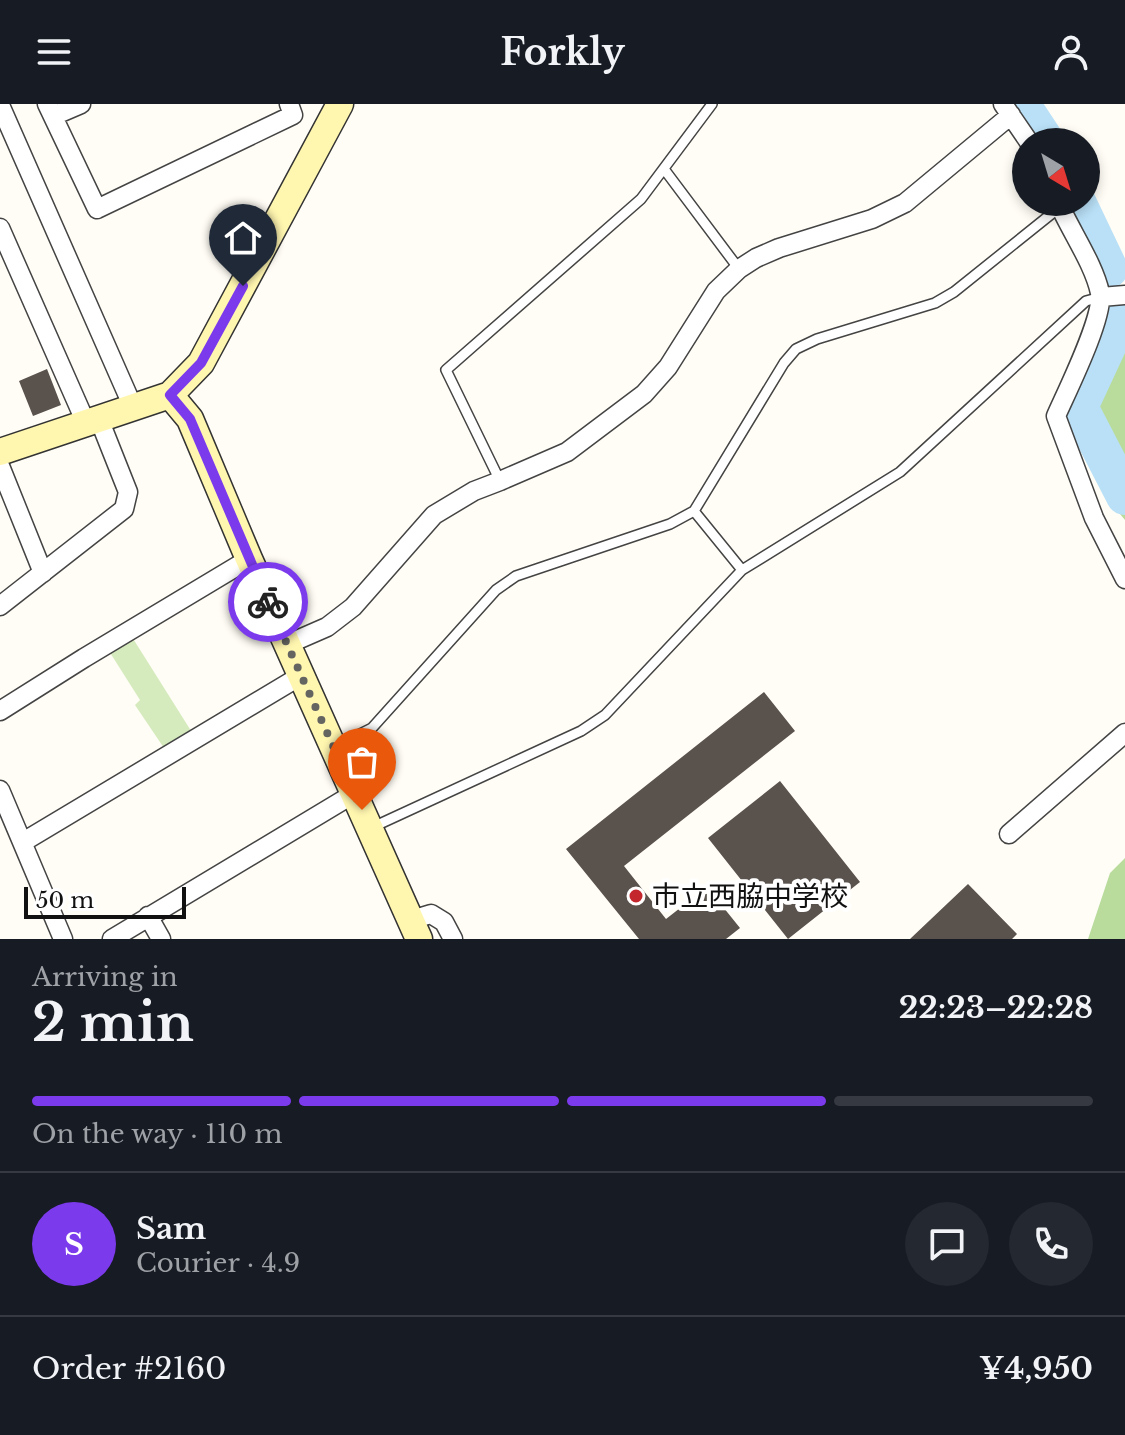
<!DOCTYPE html>
<html lang="en">
<head>
<meta charset="utf-8">
<style>
  :root { --surface:#171b24; --page:#242831; --text:#f1f3f6; --muted:#9ea1a6; --line:#363941; --accent:#7c3aed }
  body { margin:0; font-family:"Libre Baskerville","Noto Sans JP",serif; background:var(--page); color:var(--text); height:100vh; display:flex; flex-direction:column; font-size:30px; white-space:nowrap }
  * { box-sizing:border-box; margin:0 }
  p { font-size:26px; color:var(--muted) }
  .icon { flex:none; width:44px; height:44px; fill:none; stroke:currentColor; stroke-width:2; stroke-linecap:round; stroke-linejoin:round }
  .map { position:relative; height:835px; overflow:hidden }
  .sheet { display:flex; flex-direction:column; background:var(--surface); flex:1 }
  .sheet>* { flex:none }
  .needle { width:52px; rotate:142deg }
  .tools { position:absolute; left:1012px; top:24px; display:grid; gap:16px }
  .tools a { display:grid; place-items:center; width:88px; height:88px; border-radius:50%; background:var(--surface); box-shadow:0 4px 12px #0003; font-size:40px }
  .scale { position:absolute; left:24px; bottom:20px; width:162px; box-sizing:border-box; padding-left:8px; border:4px solid #111; border-top:0; font-size:22px; line-height:28px; white-space:nowrap; color:#111; -webkit-text-stroke:6px #fff; paint-order:stroke }
  .pin { position:absolute; display:grid; place-items:center; width:68px; height:68px; color:#fff; margin:-82px -34px; border-radius:50% 50% 50% 0; rotate:-45deg; box-shadow:0 0 8px #0007 }
  .pin .icon { rotate:45deg }
  .courier { position:absolute; display:grid; place-items:center; width:80px; height:80px; margin:-40px; border:6px solid #7c3aed; border-radius:50%; background:#fff; color:#222; box-shadow:0 2px 10px #0007 }
  .headline em { font-style:normal; font-weight:700 }
  .headline div { display:flex; flex-direction:column-reverse }
  .headline { display:flex; align-items:center; justify-content:space-between; height:136px; padding:0 32px }
  h1 { font-size:52px; font-weight:700; line-height:60px }
  .bar { display:grid; grid-template-columns:repeat(4,1fr); gap:12px 8px; align-content:center; height:96px; padding:0 32px }
  .bar i { height:10px; border-radius:6px; background:var(--line) }
  .bar .selected { background:var(--accent) }
  .bar p { grid-column:span 4 }
  .line { display:flex; align-items:center; gap:20px; padding:0 32px; border-top:2px solid var(--line) }
  .line div { flex:1 }
  .round { display:grid; place-items:center; flex:none; width:84px; height:84px; border-radius:42px; background:var(--page) }
  header { display:flex; justify-content:space-between; align-items:center; height:104px; padding:0 32px; background:var(--surface); font-size:36px; font-weight:700 }
  .map>svg:first-child { display:block }
  .green { fill:#d5ebbd }
  .forest { fill:#b9dc9c }
  .lines { fill:none; stroke-linecap:round; stroke-linejoin:round }
  .river { stroke:#b9e0f7; stroke-width:38 }
  .building { fill:#5a524d }
  .service-casing { stroke:#444; stroke-width:12 }
  .minor-casing { stroke:#444; stroke-width:21 }
  .secondary-casing { stroke:#333; stroke-width:29 }
  .service { stroke:#fff; stroke-width:9 }
  .minor { stroke:#fff; stroke-width:18 }
  .secondary { stroke:#fff6b0; stroke-width:26 }
  .done { stroke:#646461; stroke-width:8; stroke-dasharray:0 14.4 }
  .route { stroke:#7c3aed; stroke-width:10 }
  .poi-dot { fill:#c4262e; stroke:#fff; stroke-width:3 }
  .labels { text-anchor:middle; dominant-baseline:central; stroke-width:8; stroke-linejoin:round; paint-order:stroke }
  .poi-label { font-size:28px; fill:#111; stroke:#fff; text-anchor:start }
</style>
</head>
<body>
<header><svg class="icon" aria-label="menu" viewBox="0 0 24 24"><path d="M4 6h16M4 12h16M4 18h16"/></svg>Forkly<svg class="icon" aria-label="person" viewBox="0 0 24 24"><circle cx="12" cy="8" r="4"/><path d="M4 21q1-7 8-7t8 7"/></svg></header>
<div class="map">
<svg width="1125" height="835" viewBox="0 0 1125 835">
  <rect width="100%" height="100%" fill="#fffdf5"/>
  <path class="green" d="M 132,533 L 193,630 L 166,647 L 135,601 L 140,596 L 109,547 Z"/>
  <path class="forest" d="M 1125,246 L 1125,416 L 1111,399 L 1083,288 Z
    M 1125,754 L 1125,835 L 1088,835 L 1110,769 Z"/>
  <g class="lines">
    <path class="river" d="M 1021,0 L 1046,38
      M 1077,98 L 1109,165
      M 1121,207 L 1117,221 L 1079,303 L 1125,392"/>
  </g>
  <path class="building" d="M 47,265 L 61,301 L 33,312 L 19,277 Z
    M 764,588 L 795,627 L 624,762 L 666,815 L 707,783 L 740,824 L 726,835 L 639,835 L 566,745 Z
    M 780,677 L 860,778 L 788,835 L 708,734 Z
    M 968,780 L 1017,830 L 1012,835 L 910,835 Z"/>
  <g class="lines">
    <defs>
      <path id="service" d="M 664,65 L 739,165
        M 500,377 L 446,266 L 641,95 L 712,0
        M 694,407 L 784,259 L 796,245 L 817,235 L 935,199 L 954,188 L 1060,103
        M 336,642 L 372,624 L 496,486 L 516,472 L 670,420 L 694,407 L 742,466
        M 373,723 L 581,627 L 605,611 L 742,466 L 900,368 L 1086,197 L 1101,193"/>
      <path id="minor" d="M 47,0 L 97,105 L 293,11 L 289,0
        M 1003,0 L 1029,38
        M 0,1 L 133,303
        M 53,12 L 81,0
        M 1058,98 C 1070,126 1094,160 1100,189 C 1104,213 1067,287 1056,312 L 1094,414 L 1125,475
        M 0,124 L 86,319
        M 1101,193 L 1125,191
        M 0,362 L 43,469
        M 0,502 L 124,405 L 128,388 L 99,315
        M 288,540 L 327,523 L 353,503 L 434,411 L 474,387 L 500,377 L 567,348 L 644,290 L 668,263 L 716,187 L 739,165 L 756,154 L 779,144 L 872,115 L 905,99 L 1011,11
        M 0,607 L 84,554 L 249,455
        M 0,686 L 63,835
        M 1009,730 L 1125,629
        M 23,738 L 302,571
        M 148,812 L 161,835
        M 411,816 L 431,810 L 444,818 L 453,835
        M 112,835 L 355,689"/>
      <path id="secondary" d="M 170,291 L 190,315 L 249,455 L 419,835
        M 0,348 L 170,291 L 201,259 L 340,0"/>
    </defs>
    <use href="#service" class="service-casing"/>
    <use href="#minor" class="minor-casing"/>
    <use href="#secondary" class="secondary-casing"/>
    <use href="#service" class="service"/>
    <use href="#minor" class="minor"/>
    <use href="#secondary" class="secondary"/>
  </g>
  <g class="lines">
    <path class="done" d="M 268,498 L 362,706"/>
    <path class="route" d="M 243,182 L 201,259 L 170,291 L 190,315 L 268,498"/>
  </g>
  <circle class="poi-dot" cx="636" cy="792" r="8"/>
  <g class="labels">
    <g class="poi-label">
      <text x="652" y="792">市立西脇中学校</text>
    </g>
  </g>
</svg>
<div class="tools">
<a><svg class="needle" viewBox="-14 -14 28 28"><path d="M0-13l5 13h-10z" fill="#e53935"/><path d="M0 13l5-13h-10z" fill="#9ea1a6"/></svg></a>
</div>
<div class="scale">50 m</div>
<div class="pin" style="left:362px;top:706px;background:#ea580c"><svg class="icon" aria-label="bag" viewBox="0 0 24 24"><path d="M5 8h14l-1 12H6zM9 8a3 3 0 0 1 6 0"/></svg></div>
<div class="pin" style="left:243px;top:182px;background:#1f2937"><svg class="icon" aria-label="home" viewBox="0 0 24 24"><path d="M3 11l9-7 9 7M6 9v11h12V9"/></svg></div>
<div class="courier" style="left:268px;top:498px"><svg class="icon" aria-label="bike" viewBox="0 0 24 24"><circle cx="6" cy="16" r="4"/><circle cx="18" cy="16" r="4"/><path d="M6 16l4-8h5l3 8M10 8l3 8H6M13 5h3"/></svg></div>
</div>
<section class="sheet">
<div class="headline"><div><h1>2 min</h1><p>Arriving in</p></div><em>22:23–22:28</em></div>
<div class="bar"><i class="selected"></i><i class="selected"></i><i class="selected"></i><i></i><p>On the way · 110 m</p></div>
<div class="line" style="height:144px"><b class="round" style="background:var(--accent);color:#fff">S</b><div><b>Sam</b><p>Courier · 4.9</p></div><a class="round"><svg class="icon" aria-label="chat" viewBox="0 0 24 24"><path d="M4 5h16v11H9l-5 4z"/></svg></a><a class="round"><svg class="icon" aria-label="phone" viewBox="0 0 24 24"><path d="M5 4h4l2 5-3 2q2 4 5 5l2-3 5 2v4C11 20 4 13 5 4z"/></svg></a></div>
<div class="line" style="height:104px"><div>Order #2160</div><b>¥4,950</b></div>
</section>
</body>
</html>
